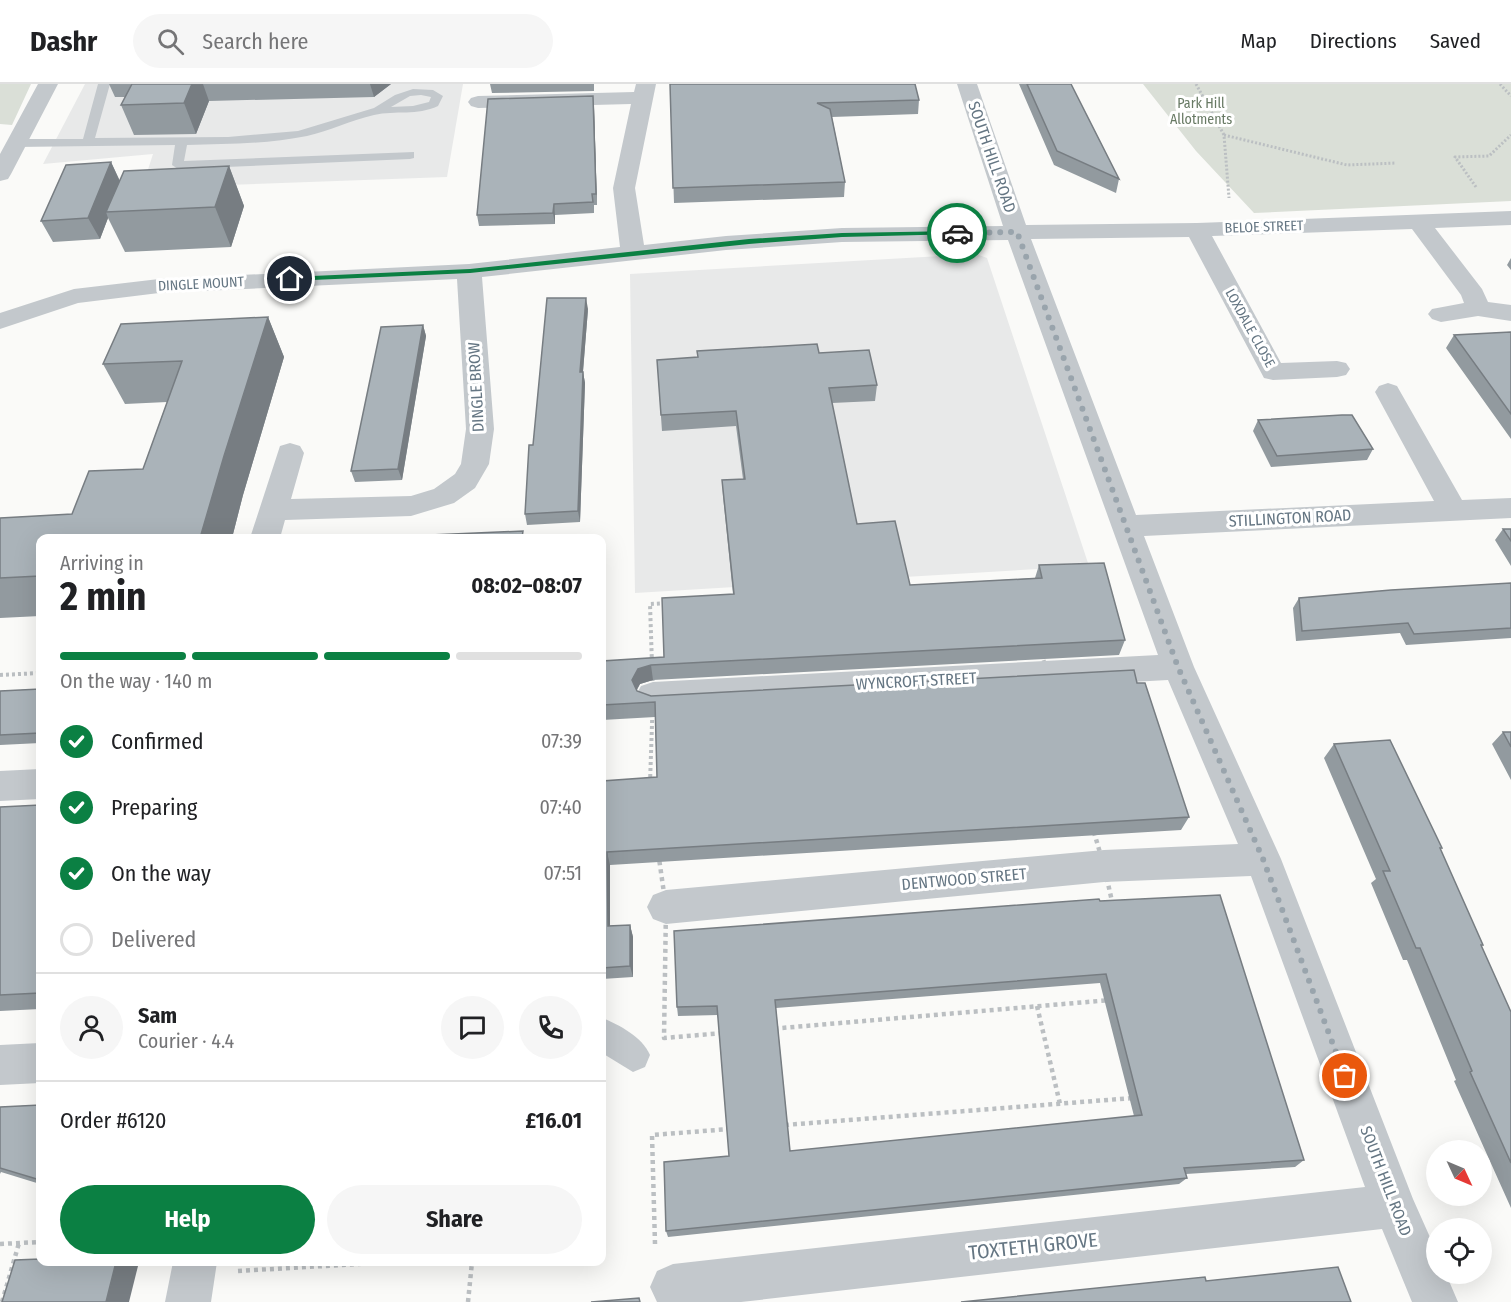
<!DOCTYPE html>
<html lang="en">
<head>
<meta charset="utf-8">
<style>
  :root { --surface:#fff; --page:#f6f6f6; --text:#202124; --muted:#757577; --line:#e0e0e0; --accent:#0b8043 }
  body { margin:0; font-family:"Fira Sans Condensed",sans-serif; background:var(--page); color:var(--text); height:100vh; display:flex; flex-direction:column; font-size:22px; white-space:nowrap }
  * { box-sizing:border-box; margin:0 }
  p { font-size:20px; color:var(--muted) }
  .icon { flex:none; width:33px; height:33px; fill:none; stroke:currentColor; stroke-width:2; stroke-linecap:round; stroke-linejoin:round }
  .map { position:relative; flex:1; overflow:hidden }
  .side { position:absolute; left:36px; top:450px; width:570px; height:732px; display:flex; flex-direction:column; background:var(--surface); border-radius:12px; box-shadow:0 6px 24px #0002 }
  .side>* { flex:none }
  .needle { width:39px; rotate:134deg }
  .buttons { position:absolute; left:1426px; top:1056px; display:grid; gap:12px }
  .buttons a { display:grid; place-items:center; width:66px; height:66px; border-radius:50%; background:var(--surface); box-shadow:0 6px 24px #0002; font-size:30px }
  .pin { position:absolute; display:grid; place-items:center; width:51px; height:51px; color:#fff; margin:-26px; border:3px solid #fff; border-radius:50%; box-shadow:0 2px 6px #0007 }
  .courier { position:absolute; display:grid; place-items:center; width:60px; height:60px; margin:-30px; border:4px solid #0b8043; border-radius:50%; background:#fff; color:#222; box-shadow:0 2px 8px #0007 }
  .overview em { font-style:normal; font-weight:700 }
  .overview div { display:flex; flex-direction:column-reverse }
  .overview { display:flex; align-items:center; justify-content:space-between; height:102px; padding:0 24px }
  h1 { font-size:39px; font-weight:700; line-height:45px }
  .bar { display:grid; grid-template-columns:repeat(4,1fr); gap:9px 6px; align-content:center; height:72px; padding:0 24px }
  .bar i { height:8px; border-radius:4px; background:var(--line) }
  .bar .on { background:var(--accent) }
  .bar p { grid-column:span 4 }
  .line { display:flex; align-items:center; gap:15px; padding:0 24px; border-top:2px solid var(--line) }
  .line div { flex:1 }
  .round { display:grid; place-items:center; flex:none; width:63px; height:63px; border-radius:32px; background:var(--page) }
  ol { padding:0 24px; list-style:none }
  li { display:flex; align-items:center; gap:18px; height:66px }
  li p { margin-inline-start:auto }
  li .icon { padding:6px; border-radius:50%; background:var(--accent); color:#fff; stroke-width:4 }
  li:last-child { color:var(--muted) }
  li i { width:33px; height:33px; border:3px solid var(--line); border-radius:50% }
  .cta { display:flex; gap:12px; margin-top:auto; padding:12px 24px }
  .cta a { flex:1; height:69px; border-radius:36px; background:var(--accent); color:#fff; font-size:24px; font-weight:700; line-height:69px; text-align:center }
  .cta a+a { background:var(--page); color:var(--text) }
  header { display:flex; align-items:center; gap:36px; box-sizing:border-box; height:84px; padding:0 30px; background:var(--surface); border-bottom:2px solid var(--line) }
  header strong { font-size:28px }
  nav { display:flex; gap:33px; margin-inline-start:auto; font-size:21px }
  .search { width:420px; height:54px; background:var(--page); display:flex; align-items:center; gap:15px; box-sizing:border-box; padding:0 21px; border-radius:33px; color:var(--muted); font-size:22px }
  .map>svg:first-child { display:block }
  .built { fill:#e8e9e9 }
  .green { fill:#dadfd7 }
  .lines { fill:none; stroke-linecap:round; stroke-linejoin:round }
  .path-far2 { stroke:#bbbfc2; stroke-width:3; stroke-dasharray:2 2; stroke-linecap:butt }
  .path-far1 { stroke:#bbbfc2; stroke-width:4; stroke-dasharray:3 3; stroke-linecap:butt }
  .path { stroke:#bbbfc2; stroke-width:4.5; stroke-dasharray:4 4; stroke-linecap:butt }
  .service { fill:#c3c8cc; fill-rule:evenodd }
  .pedestrian { fill:#c3c8cc; fill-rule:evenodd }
  .minor { fill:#c3c8cc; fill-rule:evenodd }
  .wall { fill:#929a9f; fill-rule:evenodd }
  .shaded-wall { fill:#777d82 }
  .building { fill:#aab3b9; stroke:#777d82; stroke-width:1.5; fill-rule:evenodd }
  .route { fill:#0b8043 }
  .done { stroke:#99a4ac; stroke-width:6; stroke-dasharray:0 10.8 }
  .labels { text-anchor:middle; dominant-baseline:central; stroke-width:6; stroke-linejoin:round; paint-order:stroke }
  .far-park-label { font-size:14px; fill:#687a64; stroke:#fff }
  .far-street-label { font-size:14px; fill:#657683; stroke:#fff }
  .street-label { font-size:16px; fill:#657683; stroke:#fff }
  .near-street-label { font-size:20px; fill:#657683; stroke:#fff }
</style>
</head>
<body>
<header>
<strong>Dashr</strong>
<div class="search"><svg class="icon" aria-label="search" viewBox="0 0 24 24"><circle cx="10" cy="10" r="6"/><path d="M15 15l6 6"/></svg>Search here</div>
<nav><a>Map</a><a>Directions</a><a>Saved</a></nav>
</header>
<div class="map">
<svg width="1511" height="1218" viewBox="0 0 1511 1218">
  <rect width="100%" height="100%" fill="#fafaf8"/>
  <path class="built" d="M 85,0 L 463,0 L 447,93 L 142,104 L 153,70 L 43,80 Z
    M 976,170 L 987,174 L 1089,482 L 635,509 L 630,190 Z"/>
  <path class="green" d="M 0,0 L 31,0 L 12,41 L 0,40 Z
    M 1143,0 L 1511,0 L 1511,117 L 1254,129 L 1196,67 Z"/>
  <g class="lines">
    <path class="path-far2" d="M 1196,0 L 1224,51 L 1229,114
      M 1500,0 L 1511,12
      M 1224,51 L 1347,81 L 1396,79
      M 1476,103 L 1455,73 L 1489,72 L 1511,51"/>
    <path class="path-far1" d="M 0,591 L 40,589
      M 650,699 L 653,611 L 650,520 L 1021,500 L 1080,699"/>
    <path class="path" d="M 650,698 L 650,712 L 666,823 L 664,954 L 1134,914 L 1104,782 L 1079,698
      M 1037,922 L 1060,1020
      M 785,1041 L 1133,1014
      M 0,1160 L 40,1158
      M 655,1160 L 652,1051 L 730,1045
      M 238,1187 L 393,1178
      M 2,1218 L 19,1159
      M 468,1218 L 472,1178"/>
    <path class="service" d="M 98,0 L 110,0 L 95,54 L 228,53 L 298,47 L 374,24 L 395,11 L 413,5 L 433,6 L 443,12 L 438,22 C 417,32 396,26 374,31 C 351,36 330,47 307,52 C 268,60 226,60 187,61 L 184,77 L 414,68 L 414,74 L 410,75 L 178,85 L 172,81 L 175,61 L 16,63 L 10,59 L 16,55 L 83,55 ZM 421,11 L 431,13 L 429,18 L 413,22 L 391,23 L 410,12 Z"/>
    <path class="pedestrian" d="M 602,934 C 620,941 642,953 650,971 L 645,983 L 633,988 L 602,969 Z"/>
    <path class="minor" d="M 38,0 L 58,0 L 11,90 L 8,95 L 0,97 L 0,70 Z
      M 636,0 L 656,0 L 635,104 L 644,161 L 726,152 L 842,144 L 1003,142 L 957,0 L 977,0 L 1026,141 L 1197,139 L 1511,127 L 1511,141 L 1435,144 L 1482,205 L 1488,218 L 1511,221 L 1511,237 L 1478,232 L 1441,238 L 1432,235 L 1428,230 L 1432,225 L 1464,219 L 1461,211 L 1412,145 L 1212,152 L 1281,279 L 1337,277 L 1346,279 L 1350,285 L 1346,291 L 1337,293 L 1273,296 L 1264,294 L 1189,153 L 1031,155 L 1136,431 L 1434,417 L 1375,308 L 1379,302 L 1388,299 L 1397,302 L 1462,416 L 1511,414 L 1511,434 L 1144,452 L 1194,583 L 1281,775 L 1413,1115 L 1437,1169 L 1437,1190 L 1446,1190 L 1458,1218 L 1412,1218 L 1382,1145 L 741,1218 L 657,1218 L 650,1203 L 657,1187 L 673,1180 L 1365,1103 L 1251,792 L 1104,798 L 666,840 L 653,835 L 647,823 L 653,811 L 666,806 L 1104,766 L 1238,760 L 1168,596 L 653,624 L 641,620 L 636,611 L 641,602 L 653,598 L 1158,571 L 1008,156 L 842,158 L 726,166 L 482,193 L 494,345 L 489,380 L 475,404 L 454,419 L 411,432 L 285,436 L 280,454 L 250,454 L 280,362 L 290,359 L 300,362 L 304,369 L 291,415 L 411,412 L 434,405 L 455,390 L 461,380 L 466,345 L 457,195 L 159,209 L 78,219 L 0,245 L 0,229 L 74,205 L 159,195 L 469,180 L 620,163 L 613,104 L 631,20 L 478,24 L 471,22 L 468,18 L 471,14 L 478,12 L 634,8 Z
      M 40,685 L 40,715 L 0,717 L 0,687 Z
      M 40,959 L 40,999 L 0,1001 L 0,961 Z
      M 173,1178 L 217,1178 L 211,1218 L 165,1218 Z"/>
  </g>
  <path class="wall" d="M 109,0 L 391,0 L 374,13 L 209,17 L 196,50 L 134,51 L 121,21 L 125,13 L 115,13 Z
    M 490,0 L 594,0 L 594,7 L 492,9 Z
    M 670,0 L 919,16 L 918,30 L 832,33 L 845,98 L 844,113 L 674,119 Z
    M 1019,0 L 1071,0 L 1119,95 L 1116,109 L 1054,81 Z
    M 594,23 L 597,121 L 594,121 L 594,129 L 555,131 L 555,140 L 479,142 L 477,131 Z
    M 111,78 L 120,97 L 229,82 L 244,122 L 231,163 L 125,168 L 108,134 L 100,155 L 53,158 L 41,137 Z
    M 1511,174 L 1511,186 L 1507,181 Z
    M 588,225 L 583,288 L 585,299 L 580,438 L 527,441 L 525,430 L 533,361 Z
    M 268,233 L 284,273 L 243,411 L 232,454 L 40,454 L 40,532 L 0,534 L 0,434 L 72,430 L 143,385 L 167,318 L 125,320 L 103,280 Z
    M 423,241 L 426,252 L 402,396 L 355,398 L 351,387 Z
    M 1511,248 L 1511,355 L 1446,264 L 1454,251 Z
    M 819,269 L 877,301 L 875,317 L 832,319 L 857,440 L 910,501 L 1035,494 L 1039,481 L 1125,556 L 1119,571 L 653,596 L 640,600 L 637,606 L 637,607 L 651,612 L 1137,599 L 1189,733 L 1181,746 L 610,781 L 610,842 L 630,841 L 633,853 L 633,893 L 602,895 L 602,697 L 657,693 L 655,633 L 602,636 L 602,577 L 664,573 L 733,510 L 723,412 L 722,396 L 743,395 L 736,342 L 662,347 L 657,276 Z
    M 1258,336 L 1373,365 L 1367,376 L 1271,383 L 1253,347 Z
    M 1503,445 L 1511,445 L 1511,482 L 1495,456 Z
    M 1511,499 L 1511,554 L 1406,561 L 1400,549 L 1296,557 L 1293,524 L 1299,514 Z
    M 40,605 L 40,659 L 0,661 L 0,607 Z
    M 1503,648 L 1511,648 L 1511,696 L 1492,660 Z
    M 1334,660 L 1442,764 L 1440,765 L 1483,861 L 1481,862 L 1511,928 L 1511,1124 L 1454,997 L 1456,996 L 1407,876 L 1403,876 L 1371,799 L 1376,795 L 1324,674 Z
    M 40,721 L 40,925 L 0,927 L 0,723 Z
    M 1100,817 L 1304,1076 L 1295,1083 L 1186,1090 L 1187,1094 L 1179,1100 L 668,1153 L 666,1147 L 729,1072 L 718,931 L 678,932 L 677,923 ZM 1100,899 L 1134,1032 L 790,1067 L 776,924 Z
    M 602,986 L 606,997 L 606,1074 L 602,1074 Z
    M 40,1021 L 40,1100 L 1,1088 L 0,1090 L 0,1023 Z"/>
  <path class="shaded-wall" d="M 192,0 L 203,0 L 209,17 L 196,50 L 184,19 Z
    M 370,0 L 391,0 L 374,13 Z
    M 593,12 L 594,23 L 597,121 L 596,110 Z
    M 111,78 L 121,100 L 106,128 L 108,134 L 100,155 L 88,134 Z
    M 229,82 L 244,122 L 231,163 L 215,123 Z
    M 554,120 L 555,131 L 555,140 L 553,129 Z
    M 586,214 L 588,225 L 582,299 L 580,288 Z
    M 268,233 L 284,273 L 243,411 L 232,454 L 200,454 L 224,372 Z
    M 423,241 L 426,252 L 402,396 L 398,385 Z
    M 583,288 L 585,299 L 580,438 L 578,427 Z
    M 651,581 L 653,596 L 640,600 L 634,610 L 632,596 L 638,585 Z
    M 607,768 L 610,781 L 610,854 L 608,842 Z
    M 630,841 L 633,853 L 633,893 L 630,882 Z
    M 602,986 L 606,997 L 606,1074 L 602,1064 Z
    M 116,1178 L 139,1178 L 129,1218 L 106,1218 Z"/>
  <path class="building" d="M 132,0 L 192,0 L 184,19 L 121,21 Z
    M 670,0 L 915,0 L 919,16 L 817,19 L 830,25 L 845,98 L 673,104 Z
    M 1027,0 L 1071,0 L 1119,95 L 1057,67 Z
    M 593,12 L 596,110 L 592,110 L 593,118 L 554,120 L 553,129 L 477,131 L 488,15 Z
    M 111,78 L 88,134 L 41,137 L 66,81 Z
    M 229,82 L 215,123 L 106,128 L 124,87 Z
    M 547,214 L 586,214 L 580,288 L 583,288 L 578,427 L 525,430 L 529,361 L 533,361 Z
    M 268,233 L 224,372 L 200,454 L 40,454 L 40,492 L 0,494 L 0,434 L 72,430 L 89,387 L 143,385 L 182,277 L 103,280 L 121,240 Z
    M 423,241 L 398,385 L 351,387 L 381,243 Z
    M 1511,248 L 1511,330 L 1454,251 Z
    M 817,260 L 819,269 L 869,266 L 877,301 L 829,304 L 857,440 L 895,437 L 910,501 L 1042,494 L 1039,481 L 1104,479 L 1125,556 L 651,581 L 638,585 L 632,596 L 637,607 L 651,612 L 1134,586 L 1137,599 L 1145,599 L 1189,733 L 607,768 L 608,842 L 630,841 L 630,882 L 602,884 L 602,697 L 657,693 L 655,618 L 602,621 L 602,577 L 664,573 L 662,514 L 734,510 L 722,396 L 745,395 L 736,327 L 661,331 L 657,276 L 698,273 L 697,267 Z
    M 1342,331 L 1352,331 L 1373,365 L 1277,372 L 1258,336 Z
    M 1503,445 L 1511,445 L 1511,457 Z
    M 523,447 L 522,454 L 361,454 Z
    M 1511,499 L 1511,544 L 1414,550 L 1408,539 L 1302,547 L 1299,514 L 1391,506 Z
    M 40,605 L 40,649 L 0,651 L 0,607 Z
    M 1503,648 L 1511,648 L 1511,663 Z
    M 1390,656 L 1442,764 L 1440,764 L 1483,861 L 1481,861 L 1511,928 L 1511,1079 L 1470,988 L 1472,987 L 1420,864 L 1416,864 L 1383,787 L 1390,787 L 1334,660 Z
    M 40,721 L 40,909 L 0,911 L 0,723 Z
    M 1220,811 L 1304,1076 L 1184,1084 L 1187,1094 L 666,1147 L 664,1078 L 729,1072 L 717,922 L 677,923 L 674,847 L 1099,815 L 1100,817 ZM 1106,890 L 1142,1031 L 790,1067 L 775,916 Z
    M 40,1021 L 40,1096 L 0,1084 L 0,1023 Z
    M 40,1175 L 40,1178 L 116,1178 L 106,1218 L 2,1218 L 15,1176 Z
    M 1338,1183 L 1351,1218 L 961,1218 L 1205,1193 L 1206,1197 Z
    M 639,1214 L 640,1218 L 591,1218 Z"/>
  <path class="route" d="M 957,147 L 960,150 L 842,153 L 749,160 L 470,189 L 290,197 L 286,195 L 290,193 L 470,185 L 749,155 L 842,149 Z"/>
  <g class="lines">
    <path class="done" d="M 957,149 L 1017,148 L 1178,583 L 1263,775 L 1345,992"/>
  </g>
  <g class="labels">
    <g class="far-park-label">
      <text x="1201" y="19">Park Hill<tspan x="1201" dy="16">Allotments</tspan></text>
    </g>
    <g class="far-street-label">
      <text transform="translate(1264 143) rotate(-2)">BELOE STREET</text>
      <text transform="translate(201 200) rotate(-3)">DINGLE MOUNT</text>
      <text transform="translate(1250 244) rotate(61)">LOXDALE CLOSE</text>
    </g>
    <g class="street-label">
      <text transform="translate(992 73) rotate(71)">SOUTH HILL ROAD</text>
      <text transform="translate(476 303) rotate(-93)">DINGLE BROW</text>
      <text transform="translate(1290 434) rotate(-3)">STILLINGTON ROAD</text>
      <text transform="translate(916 597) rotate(-3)">WYNCROFT STREET</text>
      <text transform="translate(964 795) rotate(-5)">DENTWOOD STREET</text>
      <text transform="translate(1386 1097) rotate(69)">SOUTH HILL ROAD</text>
    </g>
    <g class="near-street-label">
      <text transform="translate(1033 1162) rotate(-6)">TOXTETH GROVE</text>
    </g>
  </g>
</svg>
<div class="buttons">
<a><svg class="needle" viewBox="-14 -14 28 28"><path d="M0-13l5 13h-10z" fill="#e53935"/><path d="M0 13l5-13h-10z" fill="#757577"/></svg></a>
<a><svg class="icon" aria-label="locate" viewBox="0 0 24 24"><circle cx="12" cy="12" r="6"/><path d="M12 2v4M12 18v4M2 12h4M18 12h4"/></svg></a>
</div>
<div class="pin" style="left:1345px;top:992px;background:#ea580c"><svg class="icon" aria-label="bag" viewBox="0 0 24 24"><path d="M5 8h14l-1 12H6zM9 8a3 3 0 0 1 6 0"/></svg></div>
<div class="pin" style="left:290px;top:195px;background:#1f2937"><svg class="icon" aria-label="home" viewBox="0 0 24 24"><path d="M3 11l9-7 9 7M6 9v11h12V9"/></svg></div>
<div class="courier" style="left:957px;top:149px"><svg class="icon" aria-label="car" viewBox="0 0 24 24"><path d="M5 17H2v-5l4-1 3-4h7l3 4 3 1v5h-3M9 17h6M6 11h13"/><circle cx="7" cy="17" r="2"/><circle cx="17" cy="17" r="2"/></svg></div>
<section class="side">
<div class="overview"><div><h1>2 min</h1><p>Arriving in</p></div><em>08:02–08:07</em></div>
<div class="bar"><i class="on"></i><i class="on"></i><i class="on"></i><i></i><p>On the way · 140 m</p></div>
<ol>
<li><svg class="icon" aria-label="check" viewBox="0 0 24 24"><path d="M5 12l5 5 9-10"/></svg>Confirmed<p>07:39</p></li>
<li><svg class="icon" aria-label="check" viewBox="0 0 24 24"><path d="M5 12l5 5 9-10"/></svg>Preparing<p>07:40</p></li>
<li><svg class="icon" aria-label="check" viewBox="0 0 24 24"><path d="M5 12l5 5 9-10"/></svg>On the way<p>07:51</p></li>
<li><i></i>Delivered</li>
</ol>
<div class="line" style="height:108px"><a class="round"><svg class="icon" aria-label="person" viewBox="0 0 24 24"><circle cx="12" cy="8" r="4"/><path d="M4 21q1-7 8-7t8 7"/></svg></a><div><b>Sam</b><p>Courier · 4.4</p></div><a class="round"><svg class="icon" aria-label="chat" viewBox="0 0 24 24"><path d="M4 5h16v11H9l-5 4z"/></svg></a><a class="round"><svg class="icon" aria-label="phone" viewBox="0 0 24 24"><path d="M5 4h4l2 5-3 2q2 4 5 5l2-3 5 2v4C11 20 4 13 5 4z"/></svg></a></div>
<div class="line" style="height:78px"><div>Order #6120</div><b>£16.01</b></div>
<div class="cta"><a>Help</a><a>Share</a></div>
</section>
</div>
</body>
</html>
